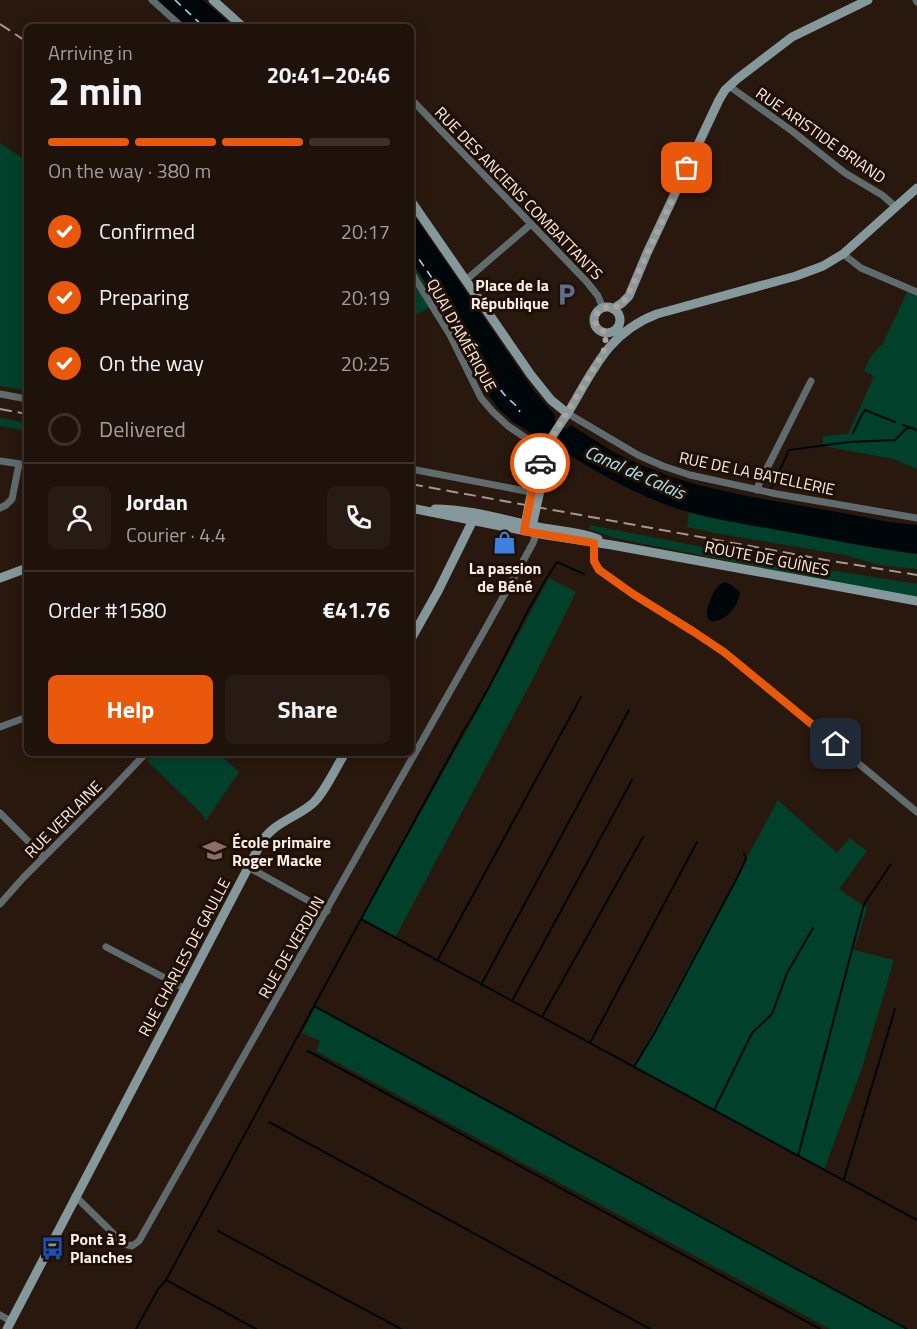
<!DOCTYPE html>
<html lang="en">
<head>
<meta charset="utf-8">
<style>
  :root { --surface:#1f120a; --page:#271b13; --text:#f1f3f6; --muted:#a19e9c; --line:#3c322b; --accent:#ea580c }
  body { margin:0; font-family:"Titillium Web",sans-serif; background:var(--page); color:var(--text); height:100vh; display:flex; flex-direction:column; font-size:22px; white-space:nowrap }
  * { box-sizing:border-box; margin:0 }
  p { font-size:20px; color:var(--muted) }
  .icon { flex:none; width:33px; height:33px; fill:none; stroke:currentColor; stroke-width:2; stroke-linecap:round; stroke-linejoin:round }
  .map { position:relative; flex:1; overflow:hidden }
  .details { position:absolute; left:24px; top:24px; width:390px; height:732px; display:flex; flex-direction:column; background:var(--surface); border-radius:9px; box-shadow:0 3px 15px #0003,0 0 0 2px var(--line) }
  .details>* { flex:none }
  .pin { position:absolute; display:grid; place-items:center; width:51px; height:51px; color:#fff; margin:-26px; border-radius:12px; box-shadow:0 3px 9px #0006 }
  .courier { position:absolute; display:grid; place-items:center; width:60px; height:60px; margin:-30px; border:4px solid #ea580c; border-radius:50%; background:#fff; color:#222; box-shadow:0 2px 8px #0007 }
  .summary em { font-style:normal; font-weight:700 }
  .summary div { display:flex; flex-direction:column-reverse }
  .summary { display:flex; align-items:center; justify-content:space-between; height:102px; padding:0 24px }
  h1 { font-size:39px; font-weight:700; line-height:45px }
  .bar { display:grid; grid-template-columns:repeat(4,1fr); gap:9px 6px; align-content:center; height:72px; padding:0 24px }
  .bar i { height:8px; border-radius:4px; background:var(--line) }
  .bar .on { background:var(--accent) }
  .bar p { grid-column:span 4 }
  .line { display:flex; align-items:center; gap:15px; padding:0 24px; border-top:2px solid var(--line) }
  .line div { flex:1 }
  .round { display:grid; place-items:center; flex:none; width:63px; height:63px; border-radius:9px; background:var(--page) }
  ol { padding:0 24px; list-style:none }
  li { display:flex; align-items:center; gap:18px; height:66px }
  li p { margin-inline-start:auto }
  li .icon { padding:6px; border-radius:50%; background:var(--accent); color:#fff; stroke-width:4 }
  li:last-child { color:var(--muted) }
  li i { width:33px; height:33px; border:3px solid var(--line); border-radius:50% }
  .cta { display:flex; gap:12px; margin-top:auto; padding:12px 24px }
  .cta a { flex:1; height:69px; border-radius:9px; background:var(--accent); color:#fff; font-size:24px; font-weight:700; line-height:69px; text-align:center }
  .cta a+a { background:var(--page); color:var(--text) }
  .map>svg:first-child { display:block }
  .green { fill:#01412b }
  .water { fill:#00070b }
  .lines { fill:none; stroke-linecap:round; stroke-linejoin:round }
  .stream { stroke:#00070b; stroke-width:2 }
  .ferry { stroke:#aae3f3; stroke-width:1.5; stroke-dasharray:8 6; stroke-linecap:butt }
  .street { stroke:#5f6b6d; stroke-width:7 }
  .secondary { stroke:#85999c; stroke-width:9 }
  .rail { stroke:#a5978f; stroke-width:2; stroke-dasharray:12 6; stroke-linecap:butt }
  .done { stroke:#b1a39b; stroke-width:6; stroke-dasharray:0 10.8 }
  .route { stroke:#ea580c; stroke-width:8 }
  .labels { text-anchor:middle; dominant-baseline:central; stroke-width:6; stroke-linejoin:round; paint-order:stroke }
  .street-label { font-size:16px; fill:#faeee7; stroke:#1f0f05 }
  .poi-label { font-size:16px; font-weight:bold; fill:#faeee7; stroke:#1f0f05; text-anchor:start }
  .water-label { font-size:18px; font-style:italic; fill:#aae3f3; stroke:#1f0f05 }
</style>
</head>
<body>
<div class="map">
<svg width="917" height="1329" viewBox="0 0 917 1329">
  <rect width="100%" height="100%" fill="#29180d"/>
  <path class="green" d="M 0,143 L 27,161 L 27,391 L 0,386 Z
    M 411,261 L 438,302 L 411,318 Z
    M 909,288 L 917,292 L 917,469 L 893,459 L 823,446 L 823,436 L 848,434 L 874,376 L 864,371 L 871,356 L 883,343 Z
    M 0,418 L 27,423 L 27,431 L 0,426 Z
    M 689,512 L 705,516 L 849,543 L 917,554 L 917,569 L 879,565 L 845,555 L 715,533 L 687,527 Z
    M 590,525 L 779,562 L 917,584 L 917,597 L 818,579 L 615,538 L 589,529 Z
    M 549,578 L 576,592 L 536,673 L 395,938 L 361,919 L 472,721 Z
    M 155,753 L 218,753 L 239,772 L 206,821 L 201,813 L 147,761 Z
    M 778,800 L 837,853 L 850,838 L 867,851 L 839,889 L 867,908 L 854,950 L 894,960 L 862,1068 L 824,1170 L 634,1067 Z
    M 316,1006 L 910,1329 L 830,1329 L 325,1056 L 316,1051 L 320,1041 L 302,1033 Z"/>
  <path class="water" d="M 157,0 L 203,0 L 234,27 L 187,27 Z
    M 411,211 L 521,372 L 535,392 L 555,415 L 555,422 L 566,429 L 571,425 L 615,453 L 644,466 L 669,476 L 698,485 L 747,496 L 854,515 L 889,522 L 917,525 L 917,554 C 870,548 824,538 777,530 C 744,524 710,519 678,509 C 635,495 595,471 556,447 L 561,439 L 548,433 L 543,439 L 541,439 L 513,422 L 498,408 L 484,389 L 458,337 L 438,302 L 411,261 Z
    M 724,582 L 730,584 L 740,592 C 737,621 695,636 710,601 C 713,593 716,586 724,582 Z"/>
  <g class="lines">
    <path class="stream" d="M 903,425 L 917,430
      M 853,433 L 861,416 L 865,410 L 895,422
      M 771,489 L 789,450 L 849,442 L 895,440 L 908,427
      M 584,574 L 557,562 C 521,615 499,676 464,730 L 361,919 L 917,1220
      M 437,961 L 581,697
      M 481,985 L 629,710
      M 513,999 L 632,780
      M 314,1006 L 907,1329
      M 542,1017 L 643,837
      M 590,1043 L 697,842
      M 308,1051 L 820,1329
      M 634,1067 L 655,1032 L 737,878 L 746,859 L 744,853
      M 714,1110 L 752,1033 L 772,1014 L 787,973 L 813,928
      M 269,1122 L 650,1329
      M 798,1156 L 864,904 L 891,864
      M 844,1179 L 895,1009
      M 218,1231 L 401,1329
      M 136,1329 L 158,1289 L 166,1280
      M 256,1329 L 166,1280 L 361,919"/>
    <path class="ferry" d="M 175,0 L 204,27
      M 411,248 C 434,280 455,312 475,345 C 485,361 492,379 503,393 C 508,399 515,404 520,410 L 519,412"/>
    <path class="street" d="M 152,0 L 182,27
      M 916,0 L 917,2
      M 729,86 L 792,131 L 845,173 L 882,195 L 896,207
      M 411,99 L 587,282 L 598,296 L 603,308
      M 843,254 L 861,268 L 917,292
      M 411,272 L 450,335 L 481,398 L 493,412 L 508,426 L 548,453
      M 466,280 L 531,224
      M 0,394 L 27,399
      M 567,413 L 638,455 L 663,466 L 690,475 L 777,494 L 917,518
      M 0,461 L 27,465
      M 411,469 L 536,493
      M 756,490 L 811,381
      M 0,508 L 6,505 L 12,499 L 19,464
      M 594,539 L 594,562 L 599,569 L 633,594 L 695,632 L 730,657 L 917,812
      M 0,727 L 27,717
      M 0,813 L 44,857
      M 248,867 L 327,911
      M 0,904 L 23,878 L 108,793 L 146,753
      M 106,947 L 184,988
      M 75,1196 L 124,1244 L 132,1246 L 139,1241 L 487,626 L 533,543 L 538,529
      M 0,1315 L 11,1321"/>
    <path class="secondary" d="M 213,0 L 243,27
      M 411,201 L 531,375 L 551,400 L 567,413
      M594 320a13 13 0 1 1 26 0a13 13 0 1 1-26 0Z
      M 613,309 L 622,303 L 629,296 L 647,253 L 719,100 L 725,90 L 737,79 L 792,37 L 868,0
      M 411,508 L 546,535 L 612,545 L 917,601
      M 435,509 C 470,509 504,520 538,527 C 558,531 579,531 598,539
      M 524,531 C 529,505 533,479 543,455 C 549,439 560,425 569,411 C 594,369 609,332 657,314 L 796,276 L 823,266 L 843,254 L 917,188
      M 531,531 L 547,459
      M 0,578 L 27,568
      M 411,639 L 438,591 L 473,520
      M 7,1329 L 261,843 C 274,822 294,819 312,804 C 324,794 336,767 345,753"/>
    <path class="rail" d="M 0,24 L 27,42
      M 0,409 L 27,414
      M 411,484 L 826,560 L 917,575"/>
  </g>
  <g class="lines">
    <path class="done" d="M 540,463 L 549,442 L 602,355 L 605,347 L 606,332 C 593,328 591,315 603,308 C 616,306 618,310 627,297 L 687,168"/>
    <path class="route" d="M 540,463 L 532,492 L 524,531 L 594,543 L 594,561 L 599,570 L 633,594 L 694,632 L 724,652 L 836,744"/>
  </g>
  <defs>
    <symbol id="parking-bare" viewBox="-9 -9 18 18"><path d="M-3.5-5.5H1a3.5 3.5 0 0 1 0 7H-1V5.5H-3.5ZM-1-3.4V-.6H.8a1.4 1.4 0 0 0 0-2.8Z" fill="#5c6f8a" stroke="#1f0f05" stroke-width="2.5" paint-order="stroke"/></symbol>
    <symbol id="shop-bare" viewBox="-9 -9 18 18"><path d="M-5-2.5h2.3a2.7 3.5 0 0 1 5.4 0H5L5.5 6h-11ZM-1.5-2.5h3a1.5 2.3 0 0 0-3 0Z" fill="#3f7fe0" stroke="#1f0f05" stroke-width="2.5" paint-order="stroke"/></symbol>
    <symbol id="school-bare" viewBox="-9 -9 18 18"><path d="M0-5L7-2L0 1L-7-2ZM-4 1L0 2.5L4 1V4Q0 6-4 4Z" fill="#8d6e63" stroke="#1f0f05" stroke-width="2.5" paint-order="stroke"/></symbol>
    <symbol id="bus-bare" viewBox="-9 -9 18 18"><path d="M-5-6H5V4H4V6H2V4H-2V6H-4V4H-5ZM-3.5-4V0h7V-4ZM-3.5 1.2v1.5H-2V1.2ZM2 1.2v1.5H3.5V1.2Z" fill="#1a4fb4" stroke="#1f0f05" stroke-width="2.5" paint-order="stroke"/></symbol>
  </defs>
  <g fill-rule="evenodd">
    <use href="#parking-bare" x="550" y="278" width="33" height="33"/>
    <use href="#shop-bare" x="488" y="526" width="33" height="33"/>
    <use href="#school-bare" x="198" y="834" width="33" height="33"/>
    <use href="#bus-bare" x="36" y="1232" width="33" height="33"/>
  </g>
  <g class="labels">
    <g class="street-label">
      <text transform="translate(821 135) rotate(35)">RUE ARISTIDE BRIAND</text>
      <text transform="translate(519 193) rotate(46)">RUE DES ANCIENS COMBATTANTS</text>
      <text transform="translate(462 335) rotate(61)">QUAI D'AMÉRIQUE</text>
      <text transform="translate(757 473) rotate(12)">RUE DE LA BATELLERIE</text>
      <text transform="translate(767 558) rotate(11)">ROUTE DE GUÎNES</text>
      <text transform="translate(63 819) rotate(-45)">RUE VERLAINE</text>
      <text transform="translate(291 947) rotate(-60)">RUE DE VERDUN</text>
      <text transform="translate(184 957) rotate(-62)">RUE CHARLES DE GAULLE</text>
    </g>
    <g class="poi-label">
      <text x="549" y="285" text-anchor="end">Place de la<tspan x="549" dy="18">République</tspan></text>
      <text x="505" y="568" text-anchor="middle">La passion<tspan x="505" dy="18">de Béné</tspan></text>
      <text x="232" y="842">École primaire<tspan x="232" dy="18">Roger Macke</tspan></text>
      <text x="70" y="1239">Pont à 3<tspan x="70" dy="18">Planches</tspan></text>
    </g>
    <g class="water-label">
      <text transform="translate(635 472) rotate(24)">Canal de Calais</text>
    </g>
  </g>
</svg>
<div class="pin" style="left:687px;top:168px;background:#ea580c"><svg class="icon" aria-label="bag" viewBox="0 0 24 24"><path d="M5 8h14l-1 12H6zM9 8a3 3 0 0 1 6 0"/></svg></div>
<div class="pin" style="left:836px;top:744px;background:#1f2937"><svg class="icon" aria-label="home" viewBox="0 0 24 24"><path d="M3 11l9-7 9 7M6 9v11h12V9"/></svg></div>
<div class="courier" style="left:540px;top:463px"><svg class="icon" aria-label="car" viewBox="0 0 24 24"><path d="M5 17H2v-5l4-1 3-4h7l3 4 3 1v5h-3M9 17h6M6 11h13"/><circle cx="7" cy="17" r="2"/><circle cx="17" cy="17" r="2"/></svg></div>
<section class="details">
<div class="summary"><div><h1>2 min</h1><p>Arriving in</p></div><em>20:41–20:46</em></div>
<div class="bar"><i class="on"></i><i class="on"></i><i class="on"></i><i></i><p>On the way · 380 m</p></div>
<ol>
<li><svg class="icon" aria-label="check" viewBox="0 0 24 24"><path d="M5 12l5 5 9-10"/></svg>Confirmed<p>20:17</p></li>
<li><svg class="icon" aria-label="check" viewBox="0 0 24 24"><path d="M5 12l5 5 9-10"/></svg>Preparing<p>20:19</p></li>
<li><svg class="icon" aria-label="check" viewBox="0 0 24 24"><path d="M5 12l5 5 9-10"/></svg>On the way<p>20:25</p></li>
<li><i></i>Delivered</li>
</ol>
<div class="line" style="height:108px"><a class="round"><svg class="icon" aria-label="person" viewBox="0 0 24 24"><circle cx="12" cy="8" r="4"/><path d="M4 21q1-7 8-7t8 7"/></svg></a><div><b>Jordan</b><p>Courier · 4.4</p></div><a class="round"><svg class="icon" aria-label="phone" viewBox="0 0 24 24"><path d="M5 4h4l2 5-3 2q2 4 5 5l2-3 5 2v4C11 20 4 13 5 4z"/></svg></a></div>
<div class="line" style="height:78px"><div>Order #1580</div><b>€41.76</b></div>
<div class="cta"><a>Help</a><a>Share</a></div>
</section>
</div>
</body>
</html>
